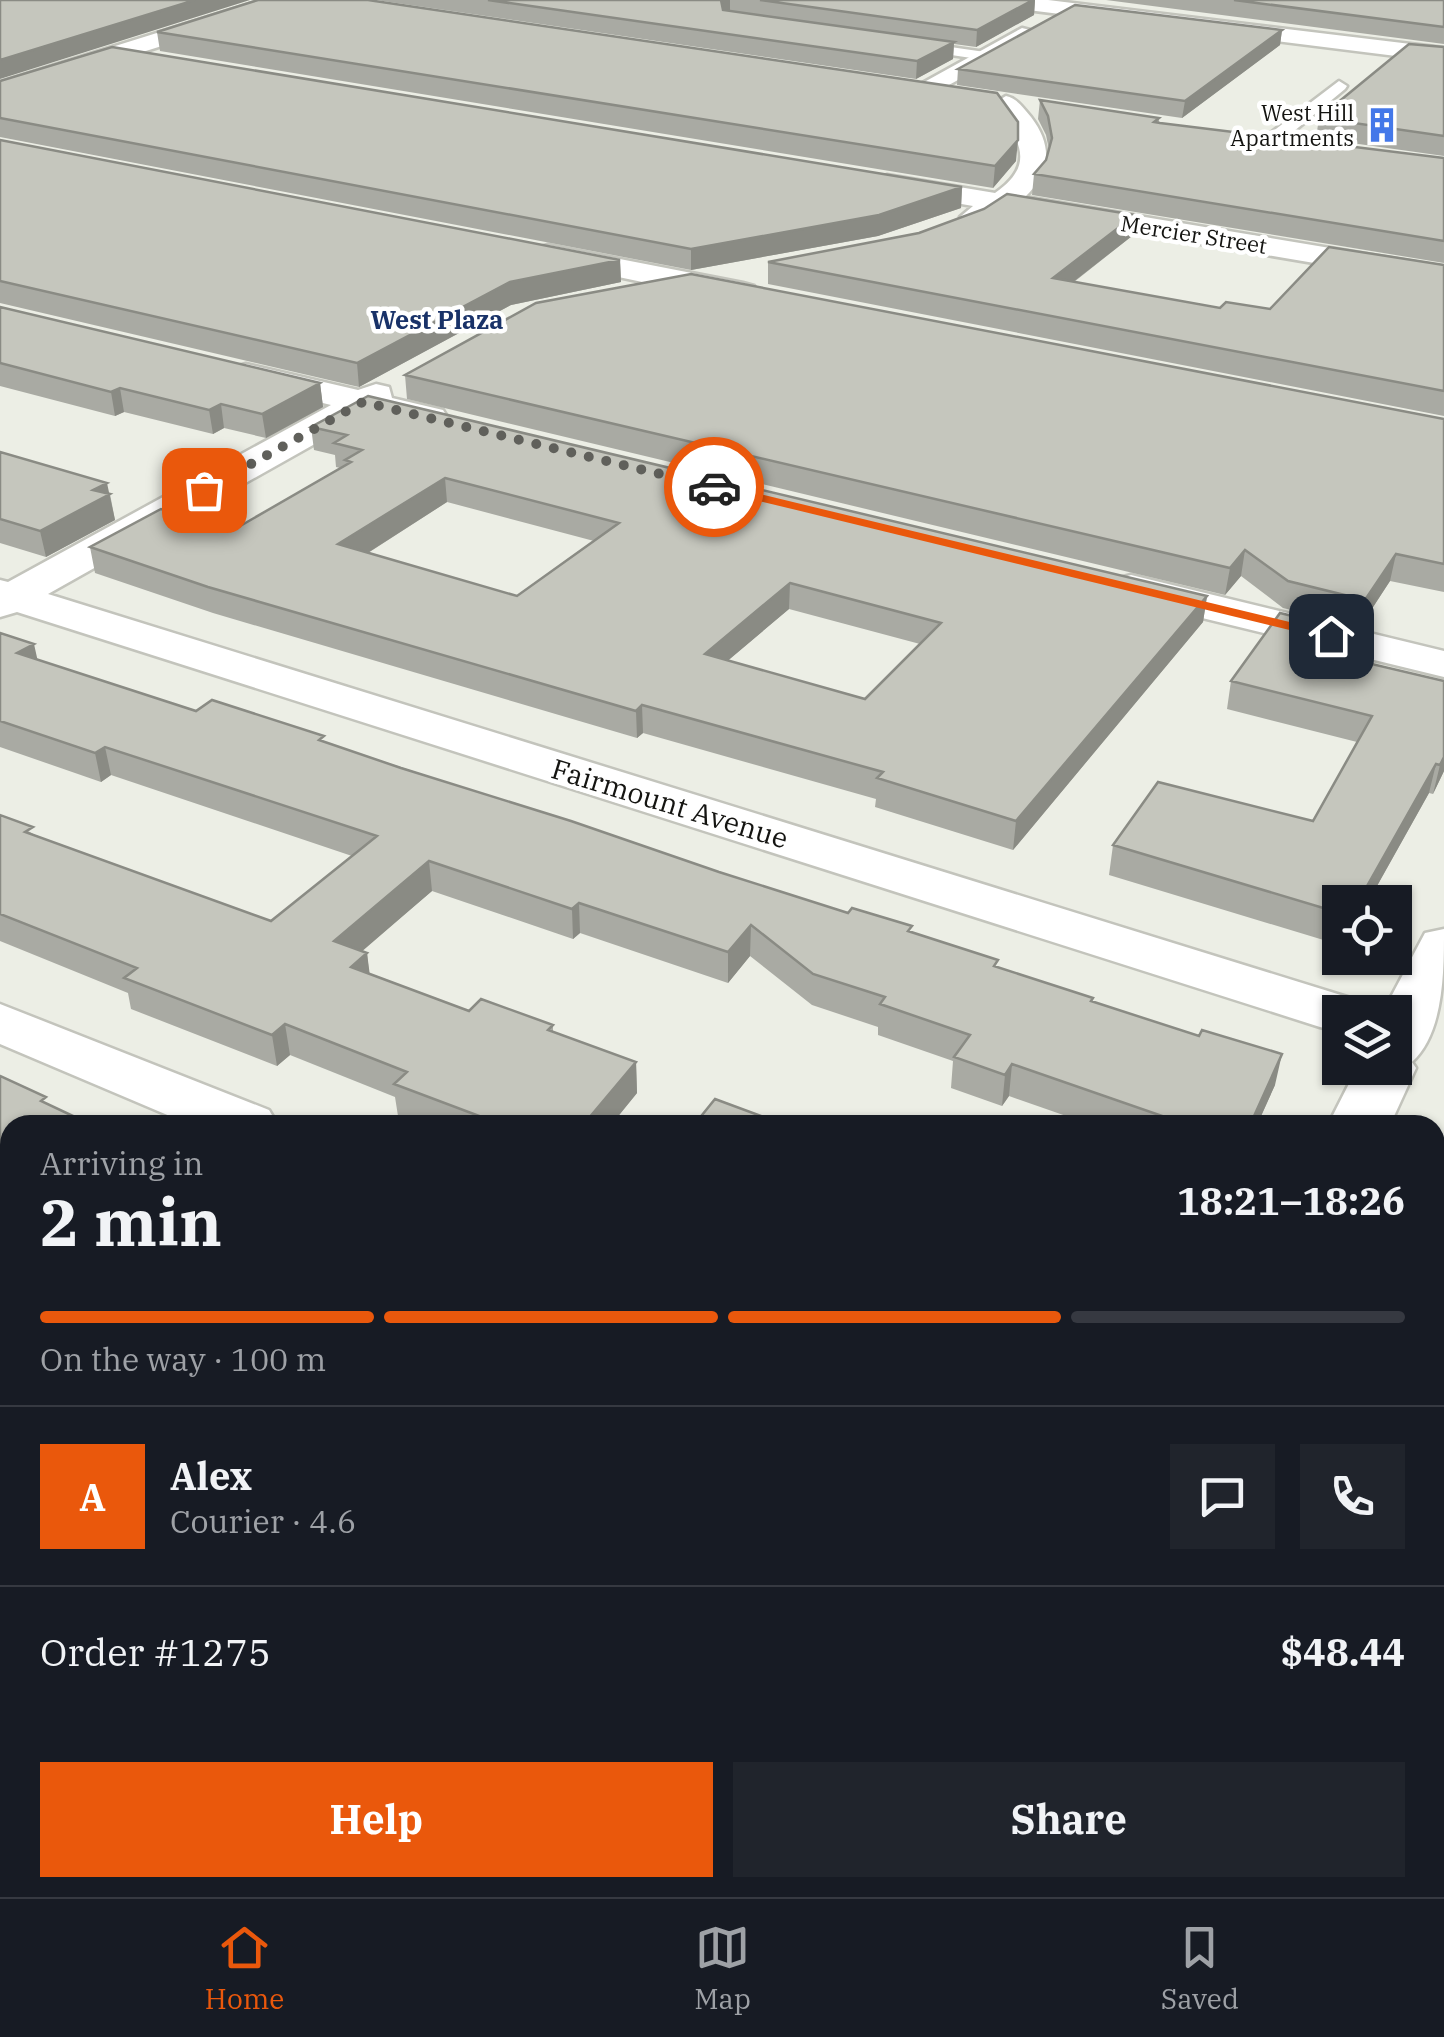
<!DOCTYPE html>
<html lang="en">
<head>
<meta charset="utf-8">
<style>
  :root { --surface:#171b24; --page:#20242c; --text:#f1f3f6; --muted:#9ea1a6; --line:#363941; --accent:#ea580c }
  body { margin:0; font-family:"IBM Plex Serif",serif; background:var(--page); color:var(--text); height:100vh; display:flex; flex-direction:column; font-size:38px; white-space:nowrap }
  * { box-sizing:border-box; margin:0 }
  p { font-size:32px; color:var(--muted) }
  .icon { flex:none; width:55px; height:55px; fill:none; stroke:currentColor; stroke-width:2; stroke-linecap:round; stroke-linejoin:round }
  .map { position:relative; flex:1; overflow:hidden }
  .details { position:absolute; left:0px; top:1115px; width:1445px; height:782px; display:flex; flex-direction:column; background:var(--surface); border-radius:30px 30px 0 0; box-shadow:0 2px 8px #0004 }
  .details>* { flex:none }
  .buttons { position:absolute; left:1322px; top:885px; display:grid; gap:20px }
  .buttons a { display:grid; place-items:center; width:90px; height:90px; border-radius:0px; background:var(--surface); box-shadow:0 2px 8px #0004; font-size:50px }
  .pin { position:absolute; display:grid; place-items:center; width:85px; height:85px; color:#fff; margin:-42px; border-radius:20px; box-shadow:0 5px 15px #0006 }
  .courier { position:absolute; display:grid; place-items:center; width:100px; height:100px; margin:-50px; border:8px solid #ea580c; border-radius:50%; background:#fff; color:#222; box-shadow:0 2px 12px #0007 }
  .overview em { font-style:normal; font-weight:700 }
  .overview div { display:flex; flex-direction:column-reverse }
  .overview { display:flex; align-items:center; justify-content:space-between; height:170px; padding:0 40px }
  h1 { font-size:65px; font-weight:700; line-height:75px }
  .bar { display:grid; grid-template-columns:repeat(4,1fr); gap:15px 10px; align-content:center; height:120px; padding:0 40px }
  .bar i { height:12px; border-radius:8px; background:var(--line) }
  .bar .current { background:var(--accent) }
  .bar p { grid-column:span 4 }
  .line { display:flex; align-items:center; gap:25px; padding:0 40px; border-top:2px solid var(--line) }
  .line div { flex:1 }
  .round { display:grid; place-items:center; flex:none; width:105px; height:105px; border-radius:0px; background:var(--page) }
  .action { display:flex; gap:20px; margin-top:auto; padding:20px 40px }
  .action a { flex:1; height:115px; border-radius:0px; background:var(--accent); color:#fff; font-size:40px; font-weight:700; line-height:115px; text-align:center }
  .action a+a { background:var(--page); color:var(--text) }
  .menu { display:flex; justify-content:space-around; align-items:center; height:140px; border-top:2px solid var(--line); background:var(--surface); font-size:28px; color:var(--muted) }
  .menu a { display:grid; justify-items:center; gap:5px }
  .menu .current { color:var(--accent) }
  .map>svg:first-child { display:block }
  .green { fill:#dae1ae }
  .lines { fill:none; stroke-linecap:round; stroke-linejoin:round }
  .lane-casing { stroke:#c3c4bc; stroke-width:5 }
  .street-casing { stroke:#c3c4bc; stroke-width:5 }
  .path { stroke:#a6a7a0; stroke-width:9; stroke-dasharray:4 11; stroke-linecap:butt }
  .lane { fill:#fff; fill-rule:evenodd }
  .street { fill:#fff; fill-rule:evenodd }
  .wall { fill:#a9aaa3; fill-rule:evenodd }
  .shaded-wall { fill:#8a8b84 }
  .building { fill:#c5c6bd; stroke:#8a8b84; stroke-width:2.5; fill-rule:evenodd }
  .route { fill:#ea580c }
  .done { stroke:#60605b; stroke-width:10; stroke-dasharray:0 18 }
  .labels { text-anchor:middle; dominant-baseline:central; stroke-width:9; stroke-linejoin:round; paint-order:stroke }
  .far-poi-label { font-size:22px; fill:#141411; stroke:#fff; text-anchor:end }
  .far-street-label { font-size:22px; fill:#141411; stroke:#fff }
  .far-neighbourhood-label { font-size:25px; font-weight:bold; fill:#193268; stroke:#fff }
  .street-label { font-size:28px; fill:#141411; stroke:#fff }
</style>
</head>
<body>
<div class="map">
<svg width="1444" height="1897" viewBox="0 0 1444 1897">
  <rect width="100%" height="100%" fill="#eceee5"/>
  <path class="green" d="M 1435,1668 L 1444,1672 L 1444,1897 L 1058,1897 L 1062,1888 L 1435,1888 Z"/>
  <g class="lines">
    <defs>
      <path id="lane" d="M 909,41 L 985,52 L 992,56 L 985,60 L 904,48 L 904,42 Z
        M 1339,81 L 1347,86 L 1345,89 L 1276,146 L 1264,146 L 1264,138 Z"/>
      <path id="street" d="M 262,0 L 295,0 L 292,5 L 0,97 L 0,82 Z
        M 984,0 L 1048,0 L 1444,48 L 1444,62 L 995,6 Z
        M 1022,28 L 1030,30 L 1033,35 L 1030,40 L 929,96 L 920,98 L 908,91 Z
        M 1006,96 C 1018,99 1023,108 1031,117 C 1053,146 1051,172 1025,197 L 1444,267 L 1444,285 L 1006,211 L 985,223 L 965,223 L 960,217 L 973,206 L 887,191 L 873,183 L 887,175 L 995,193 C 1039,163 1017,137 993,104 Z
        M 548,245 L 743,283 L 754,286 L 759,293 L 754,300 L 743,303 L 537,260 L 533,254 L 537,248 Z
        M 246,364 L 358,390 L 376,384 L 389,387 L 392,398 L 443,410 L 448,418 L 443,426 L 430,429 L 368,414 L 48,594 L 1360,1001 L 1368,1012 L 1340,1012 L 1340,1032 L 1320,1027 L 17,612 L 0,617 L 0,580 L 8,582 L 331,405 L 234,381 L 229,374 L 234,367 Z
        M 1131,575 L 1444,651 L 1444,677 L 1116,597 L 1110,588 L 1116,579 Z
        M 1444,929 C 1444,971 1444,1033 1412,1062 L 1416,1068 L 1390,1125 L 1328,1125 L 1357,1068 L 1395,1068 L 1395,1012 L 1383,1012 L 1425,933 Z
        M 0,1004 L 269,1110 L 278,1125 L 191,1125 L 0,1044 Z
        M 1435,1583 L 1444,1586 L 1444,1655 L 1435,1652 Z
        M 0,1695 L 10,1698 L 10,1776 L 0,1772 Z
        M 226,1888 L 326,1888 L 330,1897 L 230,1897 Z
        M 957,1888 L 1045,1888 L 1041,1897 L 953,1897 Z"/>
    </defs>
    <use href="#lane" class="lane-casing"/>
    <use href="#street" class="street-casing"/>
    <path class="path" d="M 1435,1763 L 1444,1769"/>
    <use href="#lane" class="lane"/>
    <use href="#street" class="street"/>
  </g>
  <path class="wall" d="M 376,0 L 1035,0 L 1034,15 L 976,47 L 954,44 L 953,59 L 916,79 Z
    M 1106,0 L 1444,0 L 1444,44 Z
    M 1282,30 L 1280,45 L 1182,118 L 957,85 L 958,69 Z
    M 157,32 L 1016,161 L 993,188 L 160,51 Z
    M 1444,47 L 1444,156 L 1316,138 L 1319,118 Z
    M 0,81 L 962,187 L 961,208 L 878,236 L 691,270 L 0,137 Z
    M 1040,100 L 1159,118 L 1159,123 L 1444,158 L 1444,263 L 1032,195 L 1034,174 L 1046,160 L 1049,150 L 1046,135 L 1038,119 Z
    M 0,140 L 620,260 L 621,282 L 511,305 L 359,387 L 0,303 Z
    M 1132,236 L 1074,282 L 1220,308 L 1270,309 L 1444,265 L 1444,416 L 768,284 L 768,262 Z
    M 0,307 L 320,383 L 323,407 L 266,438 L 224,428 L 213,434 L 124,412 L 115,416 L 0,386 Z
    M 405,375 L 1444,419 L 1444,592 L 1390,581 L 1360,627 L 1283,608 L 1241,576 L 1225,595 L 407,399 Z
    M 311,427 L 1207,596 L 1203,622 L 1013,850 L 875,807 L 876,799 L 643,733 L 637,738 L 213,613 L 95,573 L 90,547 L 235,529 L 340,468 L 336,467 L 335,455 L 314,450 ZM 447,502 L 594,541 L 517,596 L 368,553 ZM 789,609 L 920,644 L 865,699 L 728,660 Z
    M 0,452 L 110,494 L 115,520 L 46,557 L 0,543 Z
    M 0,633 L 38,660 L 196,711 L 325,742 L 719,872 L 912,933 L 998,967 L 1093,1001 L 1275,1085 L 1257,1125 L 1092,1125 L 1009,1096 L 1002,1106 L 951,1088 L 953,1061 L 878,1035 L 878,1027 L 812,1005 L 750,956 L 728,983 L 580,933 L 573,939 L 432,891 L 361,951 L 367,953 L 369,973 L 469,1011 L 553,1025 L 553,1032 L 636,1062 L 637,1093 L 611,1125 L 422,1125 L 398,1116 L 395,1097 L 290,1055 L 277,1066 L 131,1009 L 128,993 L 0,941 L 0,815 L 35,835 L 271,921 L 352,856 L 111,775 L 101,782 L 0,747 Z
    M 1340,657 L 1444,681 L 1444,771 L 1433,794 L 1429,793 L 1368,902 L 1340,902 L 1340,945 L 1109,875 L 1113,845 L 1313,821 L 1357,742 L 1227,709 L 1231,681 Z
    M 0,1076 L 10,1125 L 10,1250 L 0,1245 Z
    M 1444,1150 L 1444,1198 L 1435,1195 L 1435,1177 Z
    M 1435,1344 L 1444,1348 L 1444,1495 L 1435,1491 Z
    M 0,1366 L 10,1371 L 10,1581 L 0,1576 Z
    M 525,1888 L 796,1888 L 791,1897 L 786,1897 L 771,1890 L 767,1897 L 542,1897 Z"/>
  <path class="shaded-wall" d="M 195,0 L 250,0 L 0,79 L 0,60 Z
    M 720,0 L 730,0 L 730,12 L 720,17 Z
    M 1033,0 L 1035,0 L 1034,15 L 976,47 L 977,30 Z
    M 1282,30 L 1280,45 L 1182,118 L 1185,101 Z
    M 954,42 L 953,59 L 916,79 L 917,61 Z
    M 1018,140 L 1016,161 L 993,188 L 995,166 Z
    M 962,187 L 961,208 L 878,236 L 691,270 L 691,249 Z
    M 1135,215 L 1132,236 L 1050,300 L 1053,278 Z
    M 620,260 L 621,282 L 511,305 L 359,387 L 357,363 L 510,282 Z
    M 320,383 L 323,407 L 266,438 L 262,414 Z
    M 120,388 L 124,412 L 115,416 L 111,392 Z
    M 221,404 L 224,428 L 213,434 L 209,410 Z
    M 445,478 L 447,502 L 341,570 L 338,544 Z
    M 107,483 L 115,520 L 46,557 L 40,531 L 93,490 Z
    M 1245,550 L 1241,576 L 1225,595 L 1230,568 Z
    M 1396,554 L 1390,581 L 1360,627 L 1365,600 Z
    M 790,583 L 789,609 L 705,680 L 705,654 Z
    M 1207,596 L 1203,622 L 1013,850 L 1016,821 Z
    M 1346,629 L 1341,656 L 1324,682 L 1329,654 Z
    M 34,644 L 40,671 L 17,653 Z
    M 642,705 L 643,733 L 637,738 L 636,711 Z
    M 105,747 L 111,775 L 101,782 L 95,753 Z
    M 1444,757 L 1444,771 L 1433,794 L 1440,765 Z
    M 1436,764 L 1429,793 L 1368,902 L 1358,902 Z
    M 429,861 L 432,891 L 338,972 L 334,941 Z
    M 579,903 L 580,933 L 573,939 L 572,909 Z
    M 751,925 L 750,956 L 728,983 L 728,952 Z
    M 367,953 L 371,984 L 351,967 Z
    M 285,1024 L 290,1055 L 277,1066 L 272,1035 Z
    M 1282,1054 L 1275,1085 L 1257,1125 L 1250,1125 Z
    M 636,1062 L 637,1093 L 611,1125 L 583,1125 Z
    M 1012,1064 L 1009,1096 L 1002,1106 L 1005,1075 Z
    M 756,1888 L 771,1888 L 771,1890 L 767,1897 L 751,1897 Z"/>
  <path class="building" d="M 0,0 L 195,0 L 0,60 Z
    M 258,0 L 368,0 L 997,93 L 1018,122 L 1018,140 L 995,166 L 157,32 Z
    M 488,0 L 721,0 L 723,10 L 954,42 L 917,61 Z
    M 760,0 L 1033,0 L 977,30 Z
    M 1234,0 L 1444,0 L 1444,27 Z
    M 1075,5 L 1282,30 L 1185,101 L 958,69 Z
    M 1409,44 L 1444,47 L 1444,136 L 1319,118 Z
    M 112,47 L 962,187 L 879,215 L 691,249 L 0,118 L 0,81 Z
    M 1040,100 L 1159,118 L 1154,122 L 1160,123 L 1444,158 L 1444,241 L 1034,174 L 1046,160 L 1052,138 L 1048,116 Z
    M 0,140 L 620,260 L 510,282 L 357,363 L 0,281 Z
    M 1007,194 L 1135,215 L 1053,278 L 1220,308 L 1226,302 L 1270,309 L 1329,247 L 1444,265 L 1444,391 L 768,262 L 919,233 L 984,209 Z
    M 691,274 L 1444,419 L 1444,564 L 1396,554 L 1365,600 L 1288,581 L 1245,550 L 1230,568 L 405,375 L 536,303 Z
    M 0,307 L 320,383 L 262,414 L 221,404 L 209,410 L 120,388 L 111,392 L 0,363 Z
    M 368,396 L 1207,596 L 1016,821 L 877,778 L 883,772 L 642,705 L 636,711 L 208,587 L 90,547 L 161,509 L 235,529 L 351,462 L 345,460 L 362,450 L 334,443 L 347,435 L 311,427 ZM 445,478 L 619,523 L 517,596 L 338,544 ZM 790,583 L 941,623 L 865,699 L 705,654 Z
    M 0,452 L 107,483 L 93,490 L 110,494 L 40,531 L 0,519 Z
    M 1280,613 L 1346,629 L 1329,654 L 1444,681 L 1444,757 L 1440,765 L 1436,764 L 1358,902 L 1340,902 L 1340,913 L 1113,845 L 1158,782 L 1313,821 L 1372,716 L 1231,681 Z
    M 0,633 L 34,644 L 17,653 L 196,711 L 212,700 L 324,736 L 319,740 L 401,768 L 571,821 L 719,872 L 848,913 L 852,908 L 912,926 L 908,931 L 998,960 L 994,966 L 1093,998 L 1091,1001 L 1199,1036 L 1202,1030 L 1282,1054 L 1250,1125 L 1188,1125 L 1012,1064 L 1005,1075 L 954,1057 L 970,1035 L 880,1004 L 885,997 L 813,974 L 751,925 L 728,952 L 579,903 L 572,909 L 429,861 L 334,941 L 367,953 L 351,967 L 469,1011 L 481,999 L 553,1025 L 548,1030 L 636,1062 L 583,1125 L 503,1125 L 394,1084 L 407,1072 L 285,1024 L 272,1035 L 124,978 L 137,968 L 0,914 L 0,815 L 33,827 L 25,832 L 271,921 L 377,836 L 105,747 L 95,753 L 0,721 Z
    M 0,1076 L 46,1097 L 41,1101 L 92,1125 L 10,1125 L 10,1223 L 0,1218 Z
    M 715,1099 L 785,1125 L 694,1125 Z
    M 1435,1344 L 1444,1348 L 1444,1457 L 1435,1454 Z
    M 0,1366 L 10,1371 L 10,1555 L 0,1549 Z
    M 579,1888 L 756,1888 L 751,1897 L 596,1897 Z"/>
  <path class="route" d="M 714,483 L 1331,632 L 1337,636 L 1331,640 L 710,489 Z"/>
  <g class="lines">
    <path class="done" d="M 204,490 L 363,402 L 714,487"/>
  </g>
  <defs>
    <symbol id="building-bare" viewBox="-9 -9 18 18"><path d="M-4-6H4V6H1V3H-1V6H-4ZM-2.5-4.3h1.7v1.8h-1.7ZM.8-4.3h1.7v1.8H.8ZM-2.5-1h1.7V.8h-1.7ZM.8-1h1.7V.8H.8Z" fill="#4478e9" stroke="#fff" stroke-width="2.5" paint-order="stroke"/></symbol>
  </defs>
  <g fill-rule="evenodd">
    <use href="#building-bare" x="1357" y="100" width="50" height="50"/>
  </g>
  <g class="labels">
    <g class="far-poi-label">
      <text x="1354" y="112">West Hill<tspan x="1354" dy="25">Apartments</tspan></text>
    </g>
    <g class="far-street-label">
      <text transform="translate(1194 234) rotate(9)">Mercier Street</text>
    </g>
    <g class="far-neighbourhood-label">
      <text x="437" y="319">West Plaza</text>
    </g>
    <g class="street-label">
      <text transform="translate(670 803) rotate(17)">Fairmount Avenue</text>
    </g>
  </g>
</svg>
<div class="buttons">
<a><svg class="icon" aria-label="locate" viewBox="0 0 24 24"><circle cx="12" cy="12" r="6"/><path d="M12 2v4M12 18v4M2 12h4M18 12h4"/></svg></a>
<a><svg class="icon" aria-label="layers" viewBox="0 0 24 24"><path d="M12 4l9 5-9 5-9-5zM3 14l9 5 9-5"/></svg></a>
</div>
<div class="pin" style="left:204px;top:490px;background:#ea580c"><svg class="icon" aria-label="bag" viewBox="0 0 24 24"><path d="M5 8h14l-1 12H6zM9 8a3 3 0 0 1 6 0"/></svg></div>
<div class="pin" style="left:1331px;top:636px;background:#1f2937"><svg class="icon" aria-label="home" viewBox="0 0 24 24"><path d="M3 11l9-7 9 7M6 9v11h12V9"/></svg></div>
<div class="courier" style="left:714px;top:487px"><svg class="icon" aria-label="car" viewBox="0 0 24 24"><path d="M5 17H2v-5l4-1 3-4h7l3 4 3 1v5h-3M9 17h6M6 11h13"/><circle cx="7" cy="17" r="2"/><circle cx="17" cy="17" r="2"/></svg></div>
<section class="details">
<div class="overview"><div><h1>2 min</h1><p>Arriving in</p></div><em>18:21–18:26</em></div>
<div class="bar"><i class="current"></i><i class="current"></i><i class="current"></i><i></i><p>On the way · 100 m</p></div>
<div class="line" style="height:180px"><b class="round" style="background:var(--accent);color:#fff">A</b><div><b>Alex</b><p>Courier · 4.6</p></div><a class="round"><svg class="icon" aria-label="chat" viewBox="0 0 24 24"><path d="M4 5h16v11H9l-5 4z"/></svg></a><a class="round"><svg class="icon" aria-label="phone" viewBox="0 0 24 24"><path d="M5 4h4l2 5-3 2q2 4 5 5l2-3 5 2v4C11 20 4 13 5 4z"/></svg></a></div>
<div class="line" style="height:130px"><div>Order #1275</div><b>$48.44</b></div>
<div class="action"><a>Help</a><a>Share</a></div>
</section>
</div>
<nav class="menu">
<a class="current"><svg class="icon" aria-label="home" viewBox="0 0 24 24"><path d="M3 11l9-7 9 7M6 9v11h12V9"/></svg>Home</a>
<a><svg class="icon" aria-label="map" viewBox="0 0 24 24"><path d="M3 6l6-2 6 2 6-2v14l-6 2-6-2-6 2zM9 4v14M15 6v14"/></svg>Map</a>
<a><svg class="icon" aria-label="saved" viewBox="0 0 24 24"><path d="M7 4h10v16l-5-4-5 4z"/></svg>Saved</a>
</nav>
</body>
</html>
